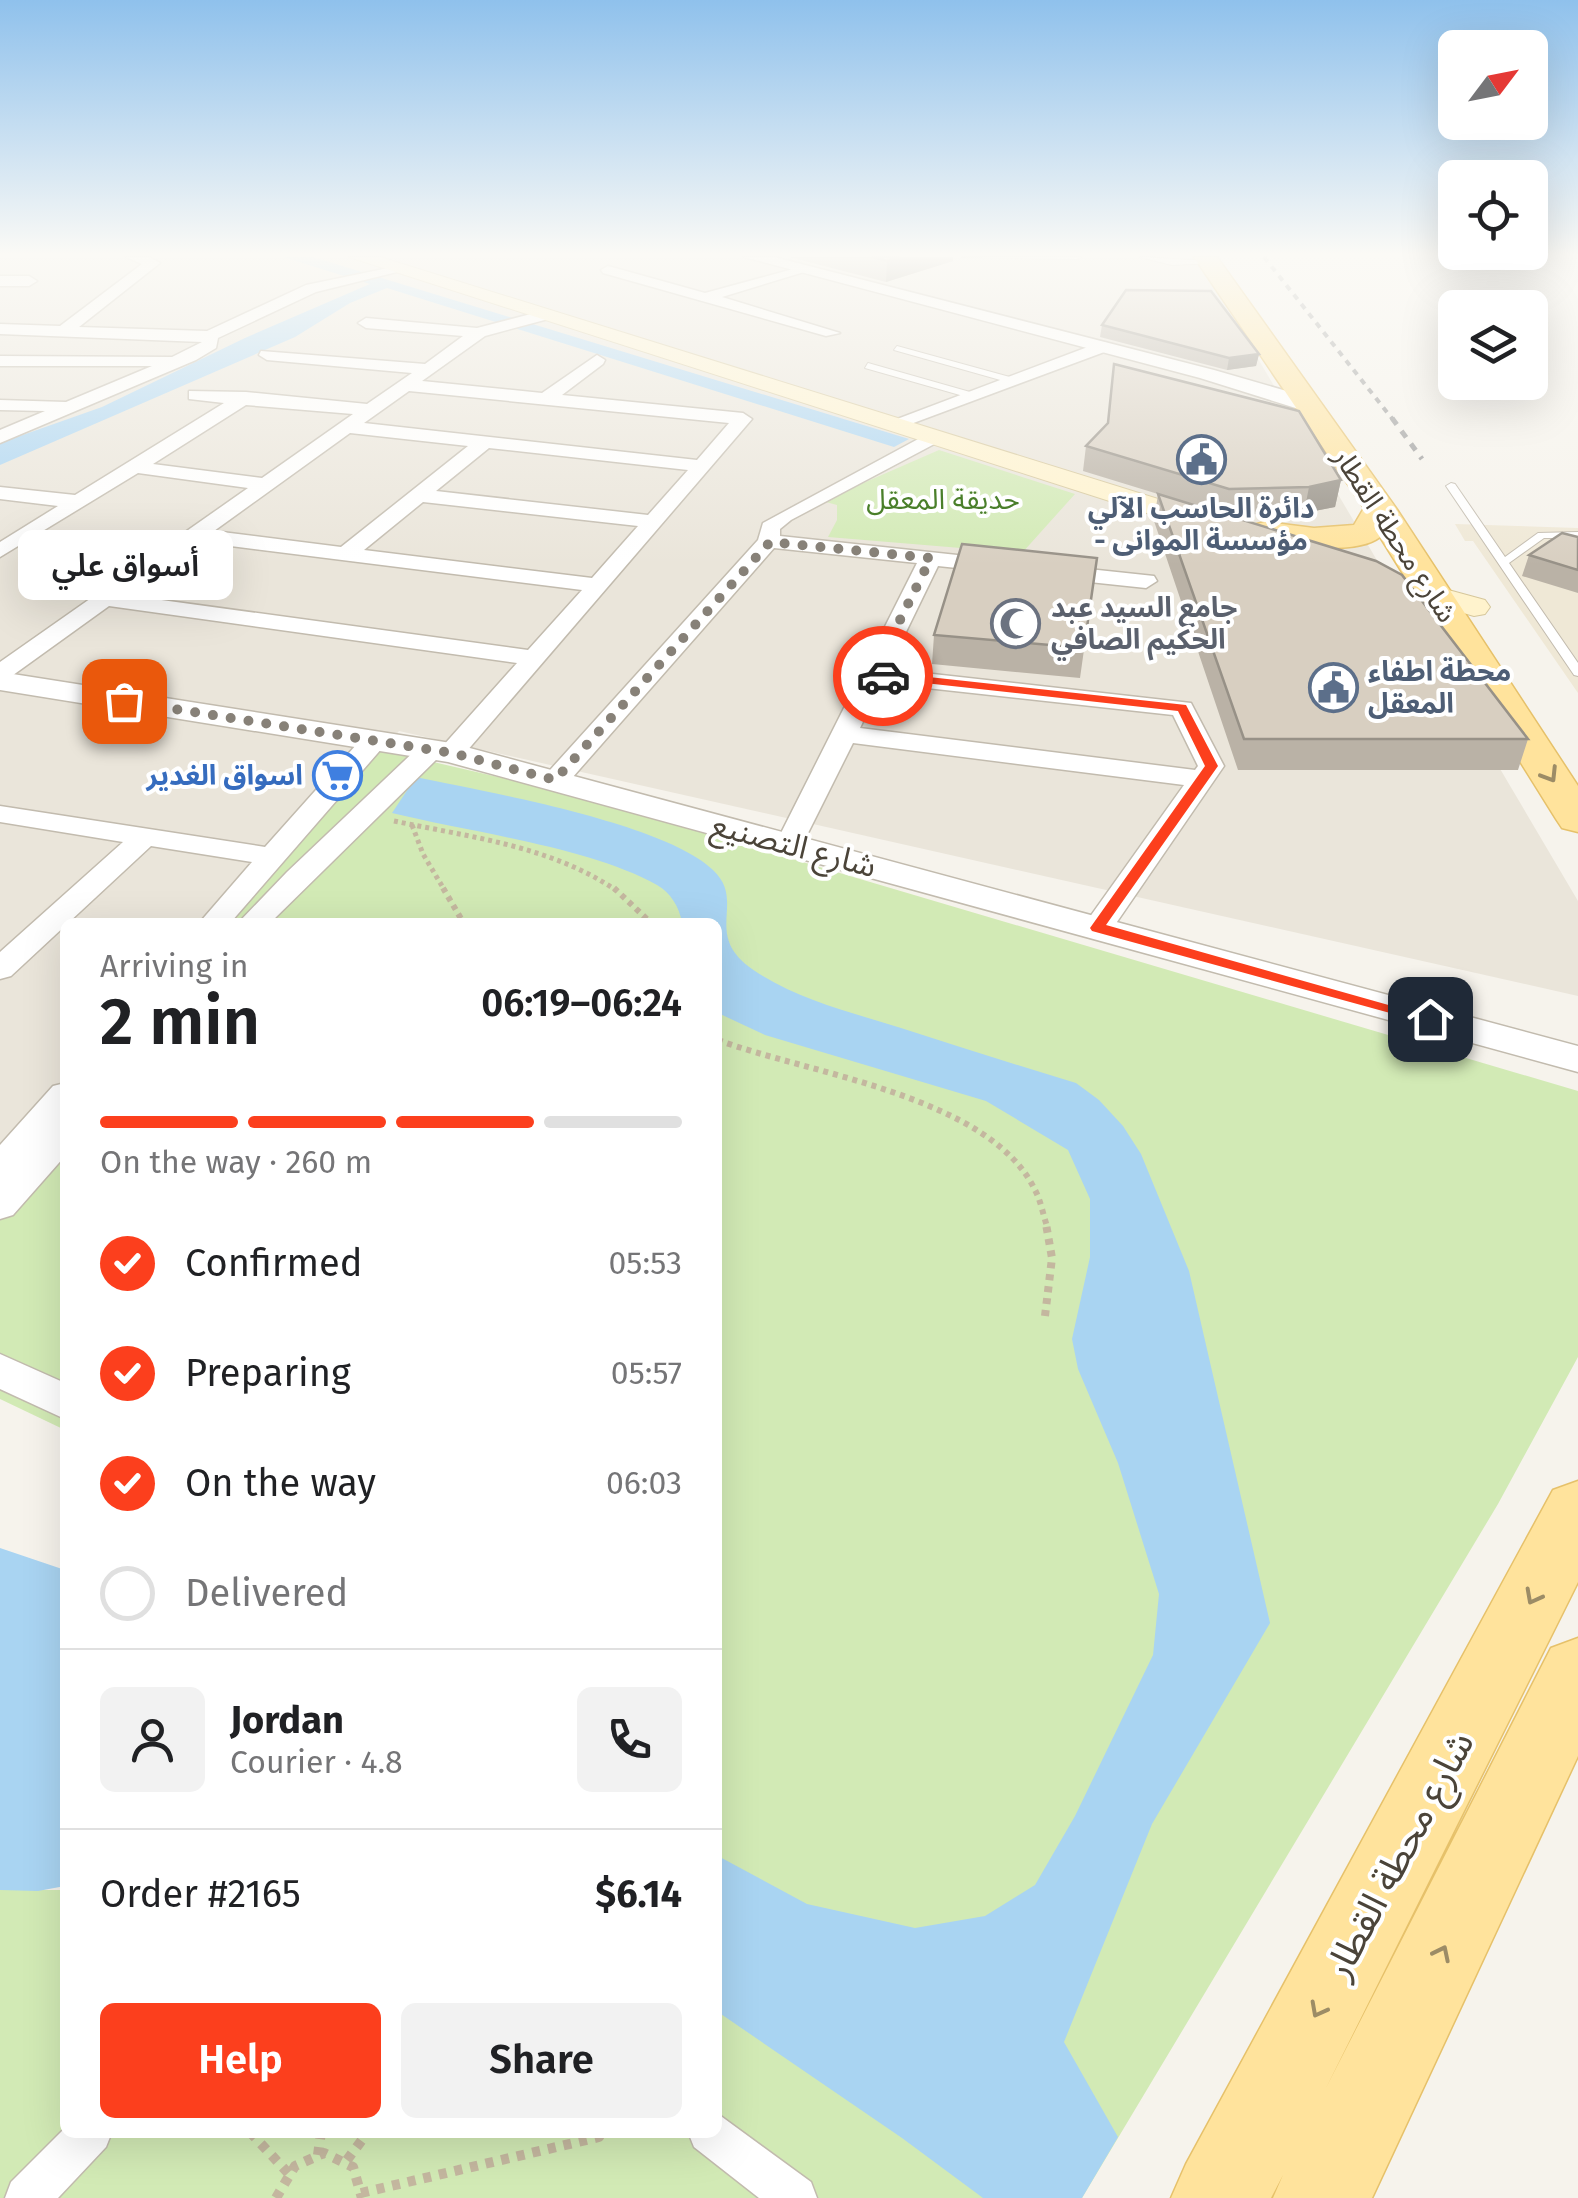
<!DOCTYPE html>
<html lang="en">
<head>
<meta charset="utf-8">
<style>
  :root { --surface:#fff; --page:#f2f2f2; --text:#202124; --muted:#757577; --line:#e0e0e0; --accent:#fc3f1d }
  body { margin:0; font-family:"Fira Sans","Noto Sans Arabic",sans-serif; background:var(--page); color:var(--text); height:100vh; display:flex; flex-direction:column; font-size:38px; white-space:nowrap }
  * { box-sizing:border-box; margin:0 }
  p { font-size:32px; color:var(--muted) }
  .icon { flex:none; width:55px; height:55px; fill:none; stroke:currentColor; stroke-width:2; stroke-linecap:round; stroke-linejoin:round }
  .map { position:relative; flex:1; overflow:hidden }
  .details { position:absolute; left:60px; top:918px; width:662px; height:1220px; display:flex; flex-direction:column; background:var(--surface); border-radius:15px; box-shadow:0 10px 40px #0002 }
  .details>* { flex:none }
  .needle { width:65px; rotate:58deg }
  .buttons { position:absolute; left:1438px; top:30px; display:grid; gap:20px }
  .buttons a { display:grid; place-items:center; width:110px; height:110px; border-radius:15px; background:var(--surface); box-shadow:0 10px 40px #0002; font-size:50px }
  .pin { position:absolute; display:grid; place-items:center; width:85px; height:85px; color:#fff; margin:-42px; border-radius:20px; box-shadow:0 5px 15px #0006 }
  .courier { position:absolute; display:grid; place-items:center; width:100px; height:100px; margin:-50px; border:8px solid #fc3f1d; border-radius:50%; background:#fff; color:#222; box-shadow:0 2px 12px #0007 }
  .bubble { position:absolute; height:70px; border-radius:15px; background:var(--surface); box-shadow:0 10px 40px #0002; font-size:32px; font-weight:600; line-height:70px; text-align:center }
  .head em { font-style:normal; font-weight:600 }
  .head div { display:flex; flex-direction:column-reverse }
  .head { display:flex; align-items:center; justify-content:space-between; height:170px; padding:0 40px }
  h1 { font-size:65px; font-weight:600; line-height:75px }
  .bar { display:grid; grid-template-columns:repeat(4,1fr); gap:15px 10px; align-content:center; height:120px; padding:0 40px }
  .bar i { height:12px; border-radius:8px; background:var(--line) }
  .bar .current { background:var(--accent) }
  .bar p { grid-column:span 4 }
  .line { display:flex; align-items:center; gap:25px; padding:0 40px; border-top:2px solid var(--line) }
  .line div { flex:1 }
  .round { display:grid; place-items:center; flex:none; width:105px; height:105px; border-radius:15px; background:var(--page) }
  ol { padding:0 40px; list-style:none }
  li { display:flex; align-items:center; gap:30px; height:110px }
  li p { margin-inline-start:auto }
  li .icon { padding:10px; border-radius:50%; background:var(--accent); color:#fff; stroke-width:4 }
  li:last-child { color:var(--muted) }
  li i { width:55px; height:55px; border:5px solid var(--line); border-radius:50% }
  .button { display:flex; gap:20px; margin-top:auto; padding:20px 40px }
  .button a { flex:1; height:115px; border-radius:15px; background:var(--accent); color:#fff; font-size:40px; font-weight:600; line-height:115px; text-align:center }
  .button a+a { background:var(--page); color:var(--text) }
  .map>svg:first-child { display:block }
  .residential { fill:#eae5da }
  .education { fill:#efe8d6 }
  .green { fill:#d2eab5 }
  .water { fill:#a9d4f2 }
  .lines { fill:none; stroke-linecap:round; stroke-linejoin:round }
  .service-casing { stroke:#c2bbae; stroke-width:2 }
  .pedestrian-casing { stroke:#c2bbae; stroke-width:3 }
  .minor-casing { stroke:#c2bbae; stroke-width:3 }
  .tertiary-casing { stroke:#c2bbae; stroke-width:3 }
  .secondary-casing { stroke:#d6c79b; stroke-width:2 }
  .primary-casing { stroke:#e6c16a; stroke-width:3 }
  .path-far3 { stroke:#c4b79f; stroke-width:5; stroke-dasharray:4 4; stroke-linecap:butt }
  .path-far2 { stroke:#c4b79f; stroke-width:6; stroke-dasharray:5 5; stroke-linecap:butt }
  .path-far1 { stroke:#c4b79f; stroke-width:8; stroke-dasharray:6 6; stroke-linecap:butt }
  .path { stroke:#c4b79f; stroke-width:10; stroke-dasharray:8 8; stroke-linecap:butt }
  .service { fill:#fff; fill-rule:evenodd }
  .pedestrian { fill:#fff; fill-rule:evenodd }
  .minor { fill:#fff; fill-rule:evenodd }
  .tertiary { fill:#fff; fill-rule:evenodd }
  .secondary { fill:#fff3cd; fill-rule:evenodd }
  .primary { fill:#ffe39c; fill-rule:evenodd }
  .rail-far1 { stroke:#9a9a9a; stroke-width:4; stroke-dasharray:6 6; stroke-linecap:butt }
  .rail { stroke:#9a9a9a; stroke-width:5; stroke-dasharray:8 8; stroke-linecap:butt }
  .wall { fill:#bab2a6 }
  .shaded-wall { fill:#979187 }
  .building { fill:#d8cfc1; stroke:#979187; stroke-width:2.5 }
  .oneway { stroke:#9c8c66 }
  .route { fill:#fc3f1d }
  .done { stroke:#878178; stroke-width:10; stroke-dasharray:0 18 }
  .labels { text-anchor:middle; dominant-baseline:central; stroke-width:8; stroke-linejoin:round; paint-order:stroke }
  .far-park-label { font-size:28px; fill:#4a7f2a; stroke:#fff }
  .far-service-label { font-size:28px; font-weight:bold; fill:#4e5e75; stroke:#fff }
  .far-street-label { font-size:28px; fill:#4b4439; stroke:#fff }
  .far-worship-label { font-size:28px; font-weight:bold; fill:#5b616d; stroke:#fff; text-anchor:start }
  .far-shop-label { font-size:28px; font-weight:bold; fill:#366cbe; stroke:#fff; text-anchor:end }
  .street-label { font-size:32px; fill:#4b4439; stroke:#fff }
  .near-street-label { font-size:38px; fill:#4b4439; stroke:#fff }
</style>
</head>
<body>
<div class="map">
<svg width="1578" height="2198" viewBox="0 0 1578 2198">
  <rect width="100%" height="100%" fill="#f6f3ec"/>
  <path class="residential" d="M 0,257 L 1198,257 L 1578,901 L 1578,996 L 399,731 L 245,922 L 65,922 L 65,1147 L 0,1227 Z"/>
  <path class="education" d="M 1455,524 L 1578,528 L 1578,693 L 1473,541 L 1465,541 Z"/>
  <path class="green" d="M 939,450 L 1075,494 L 1022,553 L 828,537 L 837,520 L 837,505 L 822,501 Z
    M 377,749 L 572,794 L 1578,1091 L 1578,1357 L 1498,1504 L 1082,2198 L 0,2198 L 0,1890 L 65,1890 L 65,2132 L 718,2132 L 718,922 L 225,922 Z
    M 65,1113 L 65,1430 L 0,1399 L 0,1188 Z"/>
  <path class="water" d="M 283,257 L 313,257 L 909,439 L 894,447 L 387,288 L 350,303 L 295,337 L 0,465 L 0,443 L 102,407 L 245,338 L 370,284 Z
    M 416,777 C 487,792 664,823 713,870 C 747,902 702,934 752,969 C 796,999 850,1012 901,1028 C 959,1047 1017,1065 1076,1083 L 1099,1100 L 1123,1126 L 1141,1154 L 1189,1271 L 1270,1623 L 1152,1824 L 1064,2042 L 1118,2137 L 1082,2198 L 983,2198 L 902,2138 L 718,2012 L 718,1856 L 807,1904 L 915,1928 L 985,1916 L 1035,1885 L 1075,1816 L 1153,1655 L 1159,1594 L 1118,1463 L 1078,1369 L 1072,1339 L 1090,1257 L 1090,1199 L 1068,1150 L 986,1101 L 765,1035 L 718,1013 L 718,922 L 682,922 C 679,907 671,893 657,885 C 590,847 469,832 392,813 Z
    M 0,1548 L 65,1570 L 65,1886 L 38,1891 L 0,1890 Z"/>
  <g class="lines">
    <defs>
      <path id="service" d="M 962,257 L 1081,257 L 1078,259 Z
        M 1140,257 L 1210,261 L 1214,263 L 1172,265 Z
        M 897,346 L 1017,379 L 1018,381 L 1011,383 L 894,350 Z
        M 868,363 L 977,394 L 978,396 L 974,399 L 865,368 Z
        M 1451,483 L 1455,484 L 1505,557 L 1538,533 L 1578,532 L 1578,538 L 1544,538 L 1509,563 L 1578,663 L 1578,676 L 1574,675 L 1446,486 Z"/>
      <path id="pedestrian" d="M 718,2114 L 811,2182 L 817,2198 L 759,2198 L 694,2147 L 688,2132 L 718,2132 Z
        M 65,2128 L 65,2132 L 112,2132 L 106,2147 L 58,2198 L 5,2198 L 11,2182 Z"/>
      <path id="minor" d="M 126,257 L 149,257 L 160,263 L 79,327 L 207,331 L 306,285 L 398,266 L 405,270 L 316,292 L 218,338 L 216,348 L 196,360 L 0,443 L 0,430 L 45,411 L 0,410 L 0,400 L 66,402 L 152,366 L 0,366 L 0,356 L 172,357 L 202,342 L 0,334 L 0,324 L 60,326 L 142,264 Z
        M 608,266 L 705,293 L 804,266 L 804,272 L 722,297 L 840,333 L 826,336 L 603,273 L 601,270 Z
        M 0,276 L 29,276 L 37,281 L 29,286 L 0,286 Z
        M 546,310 L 552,312 L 552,318 L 485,336 L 422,381 L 542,393 L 597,355 L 605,360 L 603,364 L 562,395 L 743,413 L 752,419 L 460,759 L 451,761 L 440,756 L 271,922 L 239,922 L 287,872 L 422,744 L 431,742 L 442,747 L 517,663 L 109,606 L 9,678 L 0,680 L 0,662 L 248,488 L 138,473 L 0,557 L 0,542 L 58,506 L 0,499 L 0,487 L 75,495 L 224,403 L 189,399 L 189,391 L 246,392 L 367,404 L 412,373 L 267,360 L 259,355 L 261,351 L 425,364 L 463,336 L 366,328 L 358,323 L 366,318 L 477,328 ZM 409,391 L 729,423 L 697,460 L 364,423 ZM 246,405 L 353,414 L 262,478 L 153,464 ZM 350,433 L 468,446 L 341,547 L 214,531 ZM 489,448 L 688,470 L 648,515 L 436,491 ZM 423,502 L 638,526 L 592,578 L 364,550 ZM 199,542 L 582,590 L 528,650 L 125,595 Z
        M 1101,342 L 1107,343 L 1107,351 L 900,428 L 886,428 L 884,424 Z
        M 933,431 L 942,437 L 940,441 L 791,520 L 780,529 L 780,536 L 1154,576 L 1157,581 L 1146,588 L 938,566 L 888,669 L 1191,703 L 1224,766 L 1108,935 L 1086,935 L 1082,928 L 1184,785 L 853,743 L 800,849 L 780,849 L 776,843 L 917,563 L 774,548 L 565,786 L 545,786 L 541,780 L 758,540 L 763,523 ZM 881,683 L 1173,715 L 1198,766 L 1195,770 L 860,728 Z
        M 374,733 L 383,735 L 387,741 L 383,747 L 231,922 L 200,922 L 252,862 L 151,846 L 11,976 L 0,979 L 0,952 L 123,842 L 0,822 L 0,806 L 265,847 L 365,735 Z
        M 65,1083 L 65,1116 L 60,1122 L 65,1121 L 65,1156 L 13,1215 L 0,1219 L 0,1145 L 53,1086 Z
        M 0,1354 L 65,1383 L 65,1419 L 0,1389 Z"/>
      <path id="tertiary" d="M 744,257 L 774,257 L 1214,370 L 1318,400 L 1321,405 L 1310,412 L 1302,410 L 1200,378 Z
        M 0,672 L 451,743 L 1578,1046 L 1578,1072 L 448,762 L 0,690 Z"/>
      <path id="secondary" d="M 349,257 L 380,257 L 1229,521 L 1233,527 L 1229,533 L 1209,533 Z
        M 1397,576 L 1485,600 L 1490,607 L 1485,614 L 1474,616 L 1386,591 L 1382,585 L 1386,579 Z"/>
      <path id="primary" d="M 1194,257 L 1217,257 L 1396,508 L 1578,786 L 1578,832 L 1562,828 L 1556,819 L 1380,537 C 1356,556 1283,546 1253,539 L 1248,532 L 1253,525 L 1265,522 L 1314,528 L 1354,525 L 1364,508 Z
        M 1578,1481 L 1578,1582 L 1326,2088 L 1551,1648 L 1578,1638 L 1578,1756 L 1372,2198 L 1273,2198 L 1283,2175 L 1271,2198 L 1171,2198 L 1186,2164 L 1553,1490 Z"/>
    </defs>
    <use href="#service" class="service-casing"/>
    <use href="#pedestrian" class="pedestrian-casing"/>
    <use href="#minor" class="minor-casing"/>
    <use href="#tertiary" class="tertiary-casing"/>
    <use href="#secondary" class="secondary-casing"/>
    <use href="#primary" class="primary-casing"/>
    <path class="path-far3" d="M 394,821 C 469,837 552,846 617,891
      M 412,825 L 423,854 L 445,891"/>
    <path class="path-far2" d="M 443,888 L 463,922
      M 614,888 L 650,922
      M 718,1040 C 809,1074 990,1096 1035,1190 C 1041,1201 1043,1215 1047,1226"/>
    <path class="path-far1" d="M 1045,1316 L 1052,1258 L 1046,1224"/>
    <path class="path" d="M 250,2132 L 289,2174
      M 318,2155 L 321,2132
      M 347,2160 L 368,2132
      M 361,2193 L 599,2137 L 602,2132
      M 276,2198 L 295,2166 L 324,2153 L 353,2167 L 362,2198"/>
    <use href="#service" class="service"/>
    <use href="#pedestrian" class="pedestrian"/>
    <use href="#minor" class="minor"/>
    <use href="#tertiary" class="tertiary"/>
    <use href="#secondary" class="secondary"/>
    <use href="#primary" class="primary"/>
    <path class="rail-far1" d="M 1264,257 L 1394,421"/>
    <path class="rail" d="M 1392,418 L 1422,459"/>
  </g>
  <path class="wall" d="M 789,257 L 953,257 L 953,261 L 886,282 Z
    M 1102,325 L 1259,354 L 1256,366 L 1227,370 L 1100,337 Z
    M 1108,423 L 1341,480 L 1335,507 L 1304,513 L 1226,515 L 1528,739 L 1518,770 L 1238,770 L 1154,521 L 1158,494 L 1083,471 L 1086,446 Z
    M 1578,537 L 1578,593 L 1522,576 L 1529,555 Z
    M 1097,558 L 1080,678 L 932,664 L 934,635 Z"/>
  <path class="shaded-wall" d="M 899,257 L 953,257 L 953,261 L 886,282 L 887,261 Z
    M 1259,354 L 1256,366 L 1227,370 L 1229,358 Z
    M 1341,480 L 1335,507 L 1304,513 L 1309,487 Z"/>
  <path class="building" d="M 872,257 L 899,257 L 887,261 Z
    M 1126,290 L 1211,291 L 1259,354 L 1229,358 L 1102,325 Z
    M 1114,364 L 1299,411 L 1341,480 L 1309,487 L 1229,489 L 1086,446 L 1108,423 Z
    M 1158,494 L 1376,561 L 1402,575 L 1528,739 L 1244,739 Z
    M 1562,533 L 1578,537 L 1578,570 L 1529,555 Z
    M 962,544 L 1097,558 L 1084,648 L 934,635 Z"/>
  <defs><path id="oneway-chevron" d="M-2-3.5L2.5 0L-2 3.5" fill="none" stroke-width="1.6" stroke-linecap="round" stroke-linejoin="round" transform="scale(2.5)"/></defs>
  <g class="oneway">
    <use href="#oneway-chevron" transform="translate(1550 775) rotate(58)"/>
    <use href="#oneway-chevron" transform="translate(1533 1597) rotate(118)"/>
    <use href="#oneway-chevron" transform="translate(1442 1953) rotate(-64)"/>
    <use href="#oneway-chevron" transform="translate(1318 2010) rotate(118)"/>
  </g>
  <linearGradient id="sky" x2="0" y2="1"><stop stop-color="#8fc1ec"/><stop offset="0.45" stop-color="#fbfaf6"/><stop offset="1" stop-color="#fbfaf6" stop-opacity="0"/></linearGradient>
  <rect width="1578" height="565" fill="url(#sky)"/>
  <path class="route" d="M 883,672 L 1186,705 L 1218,766 L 1106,925 L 1438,1019 L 1430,1024 L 1092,931 L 1090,928 L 1205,766 L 1178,711 L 879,678 Z"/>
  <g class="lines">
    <path class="done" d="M 124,701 L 452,753 L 555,780 L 770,542 L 931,558 L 873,674 L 883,676"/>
  </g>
  <defs>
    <symbol id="civic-ring" viewBox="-11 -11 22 22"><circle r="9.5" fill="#fff" stroke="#5c6f8a" stroke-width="1.5"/><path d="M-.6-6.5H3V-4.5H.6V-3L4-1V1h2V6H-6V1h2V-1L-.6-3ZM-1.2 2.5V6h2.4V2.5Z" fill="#5c6f8a"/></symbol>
    <symbol id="mosque-ring" viewBox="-11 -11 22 22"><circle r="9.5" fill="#fff" stroke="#6b7280" stroke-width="1.5"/><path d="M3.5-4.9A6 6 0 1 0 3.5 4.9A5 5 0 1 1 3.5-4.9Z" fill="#6b7280"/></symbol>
    <symbol id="supermarket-ring" viewBox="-11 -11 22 22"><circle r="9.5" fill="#fff" stroke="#3f7fe0" stroke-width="1.5"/><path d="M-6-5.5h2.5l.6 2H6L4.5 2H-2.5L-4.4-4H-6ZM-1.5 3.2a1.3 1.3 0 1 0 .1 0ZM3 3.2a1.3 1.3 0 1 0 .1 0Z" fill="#3f7fe0"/></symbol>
  </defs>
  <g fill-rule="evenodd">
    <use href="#civic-ring" x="1174" y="432" width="55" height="55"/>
    <use href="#mosque-ring" x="988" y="596" width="55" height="55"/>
    <use href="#civic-ring" x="1306" y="660" width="55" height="55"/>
    <use href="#supermarket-ring" x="310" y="748" width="55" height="55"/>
  </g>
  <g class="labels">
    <g class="far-park-label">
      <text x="943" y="499">حديقة المعقل</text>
    </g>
    <g class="far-service-label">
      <text x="1201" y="508">دائرة الحاسب الآلي<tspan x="1201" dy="32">- مؤسسة الموانى</tspan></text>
      <text x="1368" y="671" text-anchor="start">محطة اطفاء<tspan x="1368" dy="32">المعقل</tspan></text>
    </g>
    <g class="far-street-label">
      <text transform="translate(1395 535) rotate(57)">شارع محطة القطار</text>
    </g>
    <g class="far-worship-label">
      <text x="1051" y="607">جامع السيد عبد<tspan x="1051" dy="32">الحكيم الصافي</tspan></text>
    </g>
    <g class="far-shop-label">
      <text x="303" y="775">اسواق الغدير</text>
    </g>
    <g class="street-label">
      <text transform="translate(794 845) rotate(15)">شارع التصنيع</text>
    </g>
    <g class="near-street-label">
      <text transform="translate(1399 1855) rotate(-62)">شارع محطة القطار</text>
    </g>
  </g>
</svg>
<div class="buttons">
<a><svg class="needle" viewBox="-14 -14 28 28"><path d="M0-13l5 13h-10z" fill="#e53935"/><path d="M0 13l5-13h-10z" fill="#757577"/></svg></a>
<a><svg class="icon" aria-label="locate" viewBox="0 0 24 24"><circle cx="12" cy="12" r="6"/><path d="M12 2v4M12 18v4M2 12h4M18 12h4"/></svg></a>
<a><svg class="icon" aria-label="layers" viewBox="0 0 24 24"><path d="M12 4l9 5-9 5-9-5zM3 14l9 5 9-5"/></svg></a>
</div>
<div class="pin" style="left:124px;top:701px;background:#ea580c"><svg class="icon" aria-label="bag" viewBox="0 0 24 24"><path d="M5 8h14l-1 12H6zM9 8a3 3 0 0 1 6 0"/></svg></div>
<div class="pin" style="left:1430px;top:1019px;background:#1f2937"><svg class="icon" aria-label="home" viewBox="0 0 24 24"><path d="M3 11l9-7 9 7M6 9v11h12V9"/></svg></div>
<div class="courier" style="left:883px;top:676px"><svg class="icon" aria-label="car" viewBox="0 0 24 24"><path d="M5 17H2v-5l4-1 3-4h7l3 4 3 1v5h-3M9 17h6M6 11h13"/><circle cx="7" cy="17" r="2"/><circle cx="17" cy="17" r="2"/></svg></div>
<div class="bubble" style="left:18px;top:530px;width:215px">أسواق علي</div>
<section class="details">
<div class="head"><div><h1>2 min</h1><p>Arriving in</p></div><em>06:19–06:24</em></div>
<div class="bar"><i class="current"></i><i class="current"></i><i class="current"></i><i></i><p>On the way · 260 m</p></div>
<ol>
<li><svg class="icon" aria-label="check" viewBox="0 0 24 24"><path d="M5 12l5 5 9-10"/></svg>Confirmed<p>05:53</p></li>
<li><svg class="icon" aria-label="check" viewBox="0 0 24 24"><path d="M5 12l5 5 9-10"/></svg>Preparing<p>05:57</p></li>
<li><svg class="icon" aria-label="check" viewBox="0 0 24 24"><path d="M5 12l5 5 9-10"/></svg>On the way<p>06:03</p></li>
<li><i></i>Delivered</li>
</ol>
<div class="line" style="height:180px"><a class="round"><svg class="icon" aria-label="person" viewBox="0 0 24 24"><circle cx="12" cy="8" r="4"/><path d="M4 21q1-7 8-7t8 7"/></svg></a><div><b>Jordan</b><p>Courier · 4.8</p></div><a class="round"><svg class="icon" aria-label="phone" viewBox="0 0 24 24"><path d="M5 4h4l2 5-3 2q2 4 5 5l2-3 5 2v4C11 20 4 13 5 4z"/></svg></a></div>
<div class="line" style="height:130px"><div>Order #2165</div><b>$6.14</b></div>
<div class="button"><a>Help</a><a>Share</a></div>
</section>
</div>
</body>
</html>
